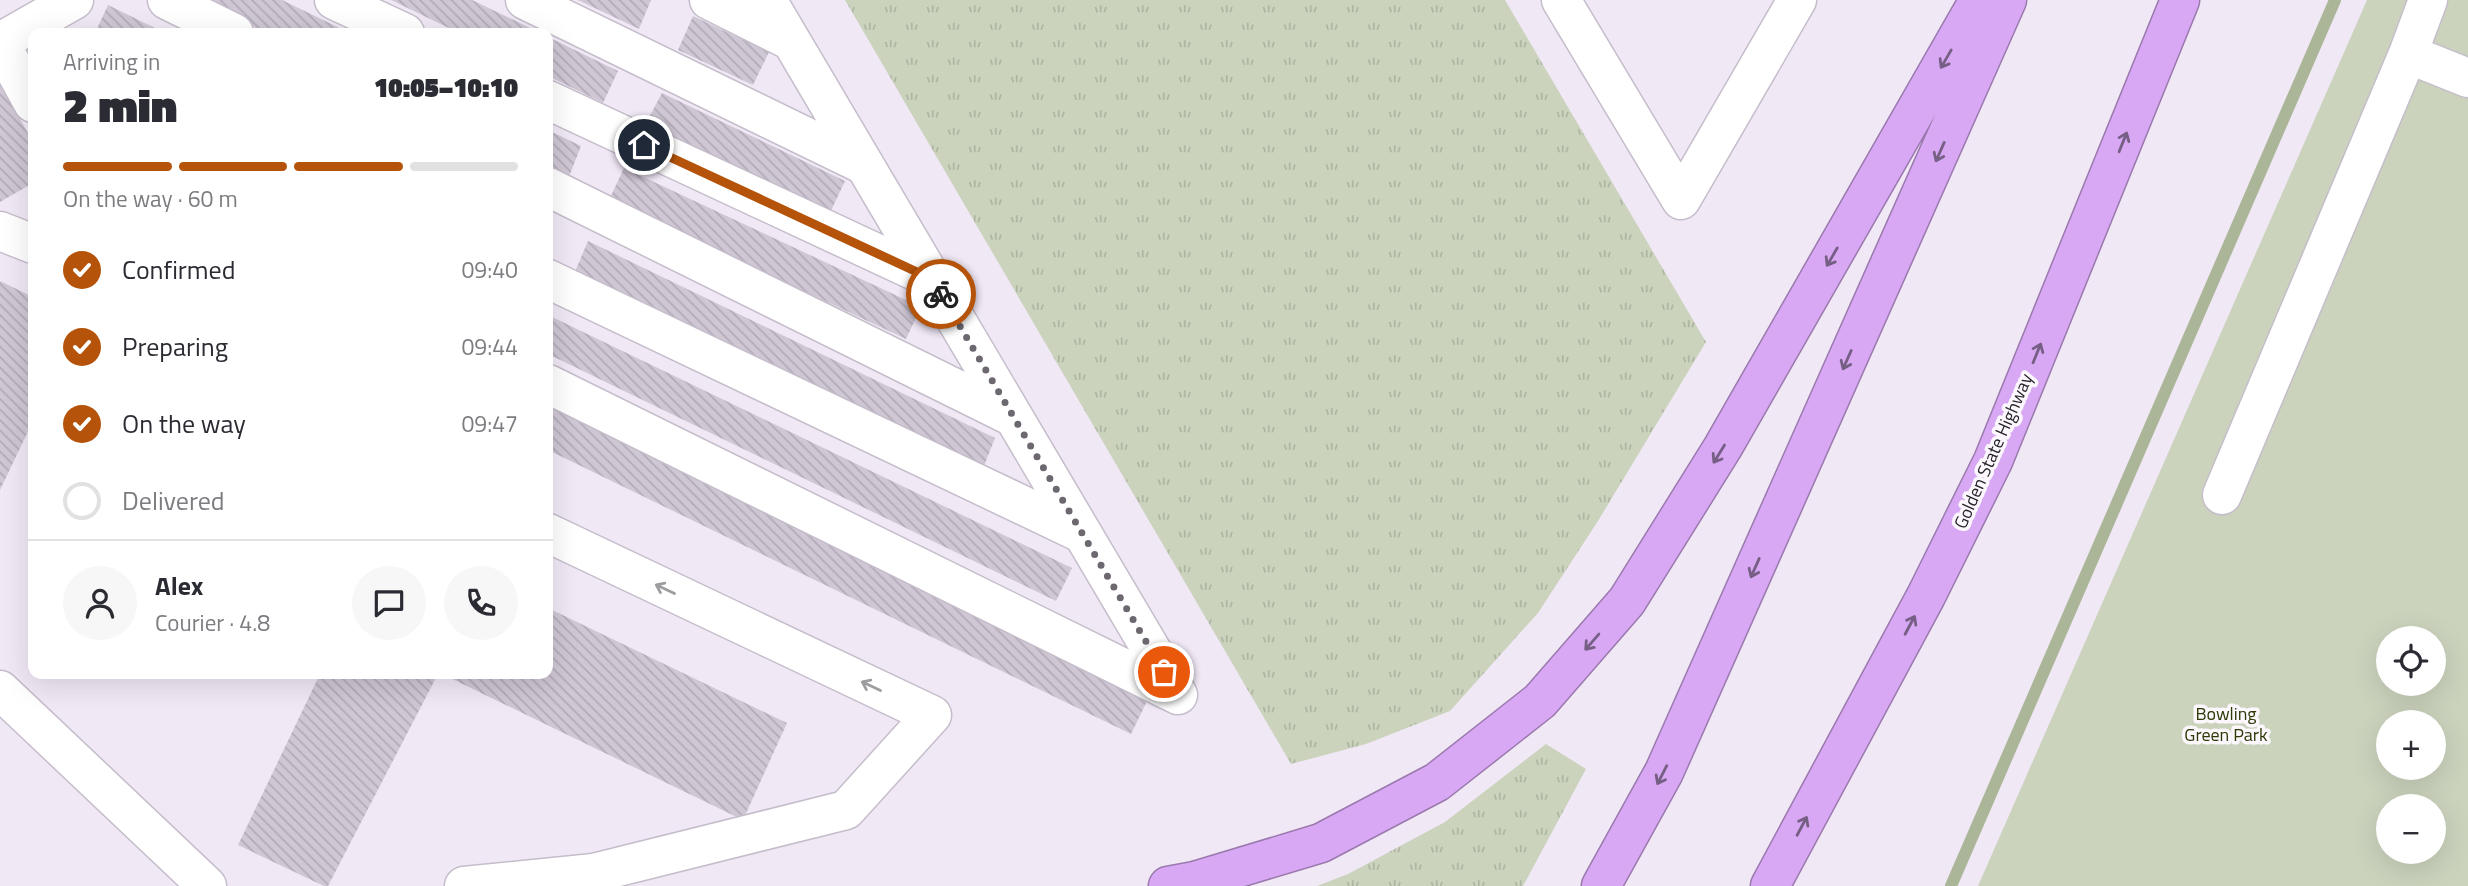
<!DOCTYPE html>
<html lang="en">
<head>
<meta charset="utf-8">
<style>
  :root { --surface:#fff; --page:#f7f7f7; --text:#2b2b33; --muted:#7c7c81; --line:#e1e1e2; --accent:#b45309 }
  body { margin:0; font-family:"Titillium Web",sans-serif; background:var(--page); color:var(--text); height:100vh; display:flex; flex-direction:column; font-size:26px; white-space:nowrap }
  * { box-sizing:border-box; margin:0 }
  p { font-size:23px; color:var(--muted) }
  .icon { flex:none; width:38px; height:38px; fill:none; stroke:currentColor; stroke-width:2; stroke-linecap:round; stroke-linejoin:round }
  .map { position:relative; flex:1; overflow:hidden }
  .sheet { position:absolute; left:28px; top:28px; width:525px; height:651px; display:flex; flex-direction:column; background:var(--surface); border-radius:14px; box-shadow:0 7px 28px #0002 }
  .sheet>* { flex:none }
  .fabs { position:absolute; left:2376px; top:626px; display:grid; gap:14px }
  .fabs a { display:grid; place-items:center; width:70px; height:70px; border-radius:50%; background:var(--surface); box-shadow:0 7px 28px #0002; font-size:35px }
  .pin { position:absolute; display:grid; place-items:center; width:60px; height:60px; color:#fff; margin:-30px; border:4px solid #fff; border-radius:50%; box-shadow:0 2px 7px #0007 }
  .courier { position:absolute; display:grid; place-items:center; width:70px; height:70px; margin:-35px; border:5px solid #b45309; border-radius:50%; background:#fff; color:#222; box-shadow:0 2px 9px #0007 }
  .summary em { font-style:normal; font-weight:800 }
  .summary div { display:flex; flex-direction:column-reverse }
  .summary { display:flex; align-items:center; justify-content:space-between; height:119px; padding:0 35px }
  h1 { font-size:46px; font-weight:800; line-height:52px }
  .bar { display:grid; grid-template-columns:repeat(4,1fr); gap:10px 7px; align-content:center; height:84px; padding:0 35px }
  .bar i { height:9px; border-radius:5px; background:var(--line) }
  .bar .on { background:var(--accent) }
  .bar p { grid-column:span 4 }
  .line { display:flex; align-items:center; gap:18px; padding:0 35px; border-top:2px solid var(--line) }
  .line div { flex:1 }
  .round { display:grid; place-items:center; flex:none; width:74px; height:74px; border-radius:37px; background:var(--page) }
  ol { padding:0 35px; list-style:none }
  li { display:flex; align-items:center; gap:21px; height:77px }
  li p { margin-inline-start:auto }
  li .icon { padding:7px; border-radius:50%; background:var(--accent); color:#fff; stroke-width:4 }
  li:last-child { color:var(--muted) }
  li i { width:38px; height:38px; border:4px solid var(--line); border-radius:50% }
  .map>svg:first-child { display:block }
  .grass { fill:url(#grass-tufts) }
  .green { fill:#cbd3bd; fill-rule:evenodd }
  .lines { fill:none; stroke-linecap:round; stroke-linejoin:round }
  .stream { stroke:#abb698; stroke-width:12 }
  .building { fill:url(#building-back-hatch) }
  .minor-casing { stroke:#c6bdcb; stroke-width:41 }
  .highway-casing { stroke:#9a79ad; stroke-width:41 }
  .minor { stroke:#fff; stroke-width:38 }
  .highway { stroke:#d8a8f4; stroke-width:38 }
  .oneway { stroke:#765f84 }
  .oneway2 { stroke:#9d9c9e }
  .done { stroke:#6d6870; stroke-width:7; stroke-dasharray:0 12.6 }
  .route { stroke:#b45309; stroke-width:9 }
  .labels { text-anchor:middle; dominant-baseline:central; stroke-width:7; stroke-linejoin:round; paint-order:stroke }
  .street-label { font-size:18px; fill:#262328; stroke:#fbf7fd }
  .park-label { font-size:18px; fill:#2c3905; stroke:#fbf7fd }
</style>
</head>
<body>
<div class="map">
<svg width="2468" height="886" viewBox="0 0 2468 886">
  <defs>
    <pattern id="grass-tufts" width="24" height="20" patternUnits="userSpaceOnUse" patternTransform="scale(1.75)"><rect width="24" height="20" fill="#cbd3bd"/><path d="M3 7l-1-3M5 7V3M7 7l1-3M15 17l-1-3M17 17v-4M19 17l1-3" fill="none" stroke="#aeb5a2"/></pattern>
    <pattern id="building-back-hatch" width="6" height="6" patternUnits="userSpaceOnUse" patternTransform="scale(1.75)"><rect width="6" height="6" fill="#d0c7d5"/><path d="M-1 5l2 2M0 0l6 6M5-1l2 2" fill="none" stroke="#b2abb7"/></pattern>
  </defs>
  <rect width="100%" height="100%" fill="#f1e8f6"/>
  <path class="grass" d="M 845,0 L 1505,0 L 1706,342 L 1598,521 L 1538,613 L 1450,711 L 1366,744 L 1291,764 Z
    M 1546,744 L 1586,769 L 1523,886 L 1317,886 L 1348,874 L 1445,822 Z"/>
  <path class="green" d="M 2367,0 L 2468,0 L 2468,886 L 1978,886 ZM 2389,639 L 2434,639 L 2434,684 L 2389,684 ZM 2389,723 L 2434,723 L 2434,768 L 2389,768 ZM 2389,807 L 2434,807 L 2434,852 L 2389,852 Z"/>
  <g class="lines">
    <path class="stream" d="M 1951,886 L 2335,0"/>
  </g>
  <path class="building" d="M 197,0 L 282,0 L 350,33 L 266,33 Z
    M 391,0 L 472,0 L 541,33 L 459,33 Z
    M 578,0 L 651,0 L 639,29 Z
    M 108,5 L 165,33 L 95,33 Z
    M 693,16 L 769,52 L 753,85 L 678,50 Z
    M 548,37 L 618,71 L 603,103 L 548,76 Z
    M 0,83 L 33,142 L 33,183 L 0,202 Z
    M 662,93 L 845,181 L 829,215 L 646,123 Z
    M 548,130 L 581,146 L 568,179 L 548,169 Z
    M 624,168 L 921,307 L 906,339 L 609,200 Z
    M 588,241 L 995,438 L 982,471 L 574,274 Z
    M 0,281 L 33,297 L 33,421 L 0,490 Z
    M 550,316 L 1072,568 L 1056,601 L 548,354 Z
    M 548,405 L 1148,699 L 1131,734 L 548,450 Z
    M 548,608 L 787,723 L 743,820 L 442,674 L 548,674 Z
    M 320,674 L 438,674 L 328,886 L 324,886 L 238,845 Z"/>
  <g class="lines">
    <defs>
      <path id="minor" d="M 167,0 L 234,33
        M 334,0 L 405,33
        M 525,0 L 864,165
        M 709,0 L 791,41
        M 767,0 L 1178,695
        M 1561,0 L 1681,200 L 1797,0
        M 0,42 L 74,0
        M 0,43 L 33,103
        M 2408,54 L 2468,78
        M 548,100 L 932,279
        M 548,187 L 1013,417
        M 0,231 L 33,244
        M 548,279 L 1083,534
        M 548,384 L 1178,695
        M 2222,495 L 2408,54 L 2428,0
        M 0,690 L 207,886
        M 464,886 L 594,873 L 846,810 L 932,715 L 548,533"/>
      <path id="highway" d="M 1168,886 L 1195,881 L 1321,843 L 1437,782 L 1540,701 L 1627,601 L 1723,447 L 1979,0
        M 1601,886 L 1664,772 L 2007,0
        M 1770,886 L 1926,596 L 1993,461 L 2180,0"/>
    </defs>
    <use href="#minor" class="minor-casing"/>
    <use href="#highway" class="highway-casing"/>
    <use href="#minor" class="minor"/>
    <use href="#highway" class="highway"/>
  </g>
  <defs><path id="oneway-shaft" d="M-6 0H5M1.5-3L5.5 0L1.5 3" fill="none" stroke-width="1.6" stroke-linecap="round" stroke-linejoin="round" transform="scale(1.75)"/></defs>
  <g class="oneway">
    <use href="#oneway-shaft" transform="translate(1946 59) rotate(120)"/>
    <use href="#oneway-shaft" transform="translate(2123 142) rotate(-68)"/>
    <use href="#oneway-shaft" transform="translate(1940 152) rotate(114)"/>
    <use href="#oneway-shaft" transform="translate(1832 257) rotate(120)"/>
    <use href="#oneway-shaft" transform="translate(2037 353) rotate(-68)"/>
    <use href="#oneway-shaft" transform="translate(1847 360) rotate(114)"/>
    <use href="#oneway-shaft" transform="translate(1719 454) rotate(122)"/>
    <use href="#oneway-shaft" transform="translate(1755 568) rotate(114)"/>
    <use href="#oneway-shaft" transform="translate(1910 625) rotate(-62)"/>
    <use href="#oneway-shaft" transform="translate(1592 642) rotate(131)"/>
    <use href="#oneway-shaft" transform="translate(1662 775) rotate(117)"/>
    <use href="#oneway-shaft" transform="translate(1802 826) rotate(-62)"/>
  </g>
  <g class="oneway2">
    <use href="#oneway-shaft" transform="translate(665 589) rotate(-155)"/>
    <use href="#oneway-shaft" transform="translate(871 686) rotate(-155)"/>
  </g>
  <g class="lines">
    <path class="done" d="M 941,294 L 1164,672"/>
    <path class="route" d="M 644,145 L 932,279 L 941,294"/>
  </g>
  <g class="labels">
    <g class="street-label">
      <text transform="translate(1993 451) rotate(-66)">Golden State Highway</text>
    </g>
    <g class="park-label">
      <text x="2226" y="713">Bowling<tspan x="2226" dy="21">Green Park</tspan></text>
    </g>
  </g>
</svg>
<div class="fabs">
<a><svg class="icon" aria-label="locate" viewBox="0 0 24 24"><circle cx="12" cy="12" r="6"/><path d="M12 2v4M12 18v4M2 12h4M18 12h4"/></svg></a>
<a>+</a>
<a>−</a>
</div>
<div class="pin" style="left:1164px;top:672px;background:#ea580c"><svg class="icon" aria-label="bag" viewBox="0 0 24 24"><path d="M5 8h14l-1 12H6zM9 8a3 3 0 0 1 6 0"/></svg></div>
<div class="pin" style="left:644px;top:145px;background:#1f2937"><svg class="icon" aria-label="home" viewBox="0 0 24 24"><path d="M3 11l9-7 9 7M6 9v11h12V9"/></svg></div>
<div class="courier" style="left:941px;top:294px"><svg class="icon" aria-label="bike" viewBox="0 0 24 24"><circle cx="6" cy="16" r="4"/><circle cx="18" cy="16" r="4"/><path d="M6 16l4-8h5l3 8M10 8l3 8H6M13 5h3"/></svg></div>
<section class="sheet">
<div class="summary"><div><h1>2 min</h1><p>Arriving in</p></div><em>10:05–10:10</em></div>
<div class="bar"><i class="on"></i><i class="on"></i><i class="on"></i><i></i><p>On the way · 60 m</p></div>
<ol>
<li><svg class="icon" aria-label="check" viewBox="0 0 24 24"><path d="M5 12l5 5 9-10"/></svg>Confirmed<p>09:40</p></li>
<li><svg class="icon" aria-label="check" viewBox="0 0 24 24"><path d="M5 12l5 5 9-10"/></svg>Preparing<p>09:44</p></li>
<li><svg class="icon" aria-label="check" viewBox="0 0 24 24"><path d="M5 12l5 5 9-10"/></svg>On the way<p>09:47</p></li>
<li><i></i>Delivered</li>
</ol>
<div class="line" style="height:126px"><a class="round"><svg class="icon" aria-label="person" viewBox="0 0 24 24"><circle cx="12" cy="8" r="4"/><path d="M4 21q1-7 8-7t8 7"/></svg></a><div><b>Alex</b><p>Courier · 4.8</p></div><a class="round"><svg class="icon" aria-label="chat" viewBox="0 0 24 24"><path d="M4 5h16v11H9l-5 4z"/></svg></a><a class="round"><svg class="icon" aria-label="phone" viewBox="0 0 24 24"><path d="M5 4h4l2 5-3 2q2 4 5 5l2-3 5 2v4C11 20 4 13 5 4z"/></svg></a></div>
</section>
</div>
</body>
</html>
